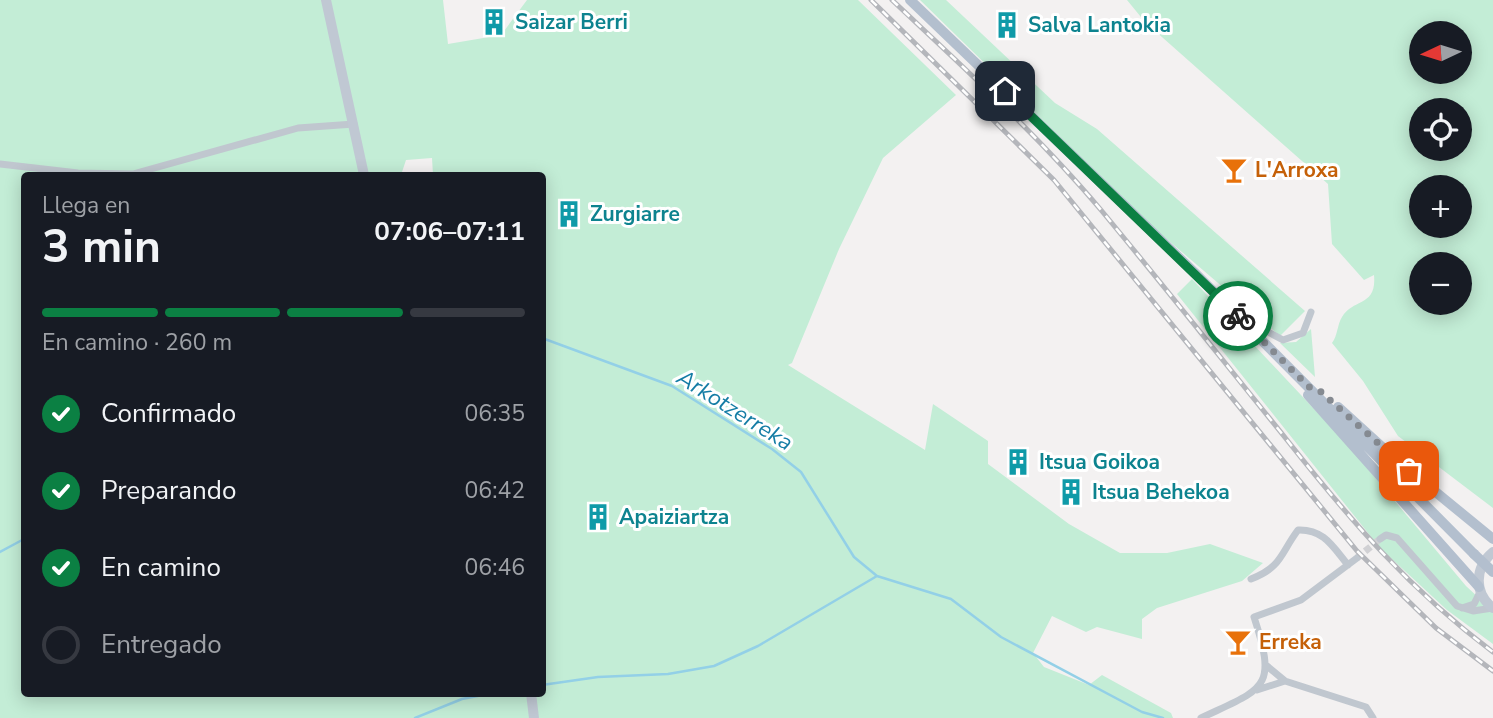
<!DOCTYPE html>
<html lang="es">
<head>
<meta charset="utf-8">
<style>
  :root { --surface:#171b24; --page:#242831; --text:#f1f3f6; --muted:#9ea1a6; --line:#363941; --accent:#0b8043 }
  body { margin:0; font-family:"Nunito Sans",sans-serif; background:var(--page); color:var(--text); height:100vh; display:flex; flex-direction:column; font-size:26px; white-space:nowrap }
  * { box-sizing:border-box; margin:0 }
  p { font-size:23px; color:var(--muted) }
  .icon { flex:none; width:38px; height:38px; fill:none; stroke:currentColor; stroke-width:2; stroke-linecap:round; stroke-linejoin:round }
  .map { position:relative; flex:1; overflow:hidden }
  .sheet { position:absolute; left:21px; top:172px; width:525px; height:525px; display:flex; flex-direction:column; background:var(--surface); border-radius:7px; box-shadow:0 4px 18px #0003 }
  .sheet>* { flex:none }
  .needle { width:46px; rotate:266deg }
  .buttons { position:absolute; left:1409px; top:21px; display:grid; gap:14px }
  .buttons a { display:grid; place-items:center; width:63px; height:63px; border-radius:50%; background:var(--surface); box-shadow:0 4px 18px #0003; font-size:35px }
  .pin { position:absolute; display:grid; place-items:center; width:60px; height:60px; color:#fff; margin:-30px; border-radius:14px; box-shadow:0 4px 10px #0006 }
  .courier { position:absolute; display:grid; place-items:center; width:70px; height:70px; margin:-35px; border:5px solid #0b8043; border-radius:50%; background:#fff; color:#222; box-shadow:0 2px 9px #0007 }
  .head em { font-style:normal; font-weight:700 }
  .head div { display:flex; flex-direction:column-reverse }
  .head { display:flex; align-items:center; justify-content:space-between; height:119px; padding:0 21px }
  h1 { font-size:46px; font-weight:700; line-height:52px }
  .bar { display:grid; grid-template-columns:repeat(4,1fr); gap:10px 7px; align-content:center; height:84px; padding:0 21px }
  .bar i { height:9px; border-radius:5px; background:var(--line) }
  .bar .active { background:var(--accent) }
  .bar p { grid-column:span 4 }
  ol { padding:0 21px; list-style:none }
  li { display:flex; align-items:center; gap:21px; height:77px }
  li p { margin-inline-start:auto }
  li .icon { padding:7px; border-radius:50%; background:var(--accent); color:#fff; stroke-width:4 }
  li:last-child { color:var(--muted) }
  li i { width:38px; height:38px; border:4px solid var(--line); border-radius:50% }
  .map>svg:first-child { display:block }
  .green { fill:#c3edd6; fill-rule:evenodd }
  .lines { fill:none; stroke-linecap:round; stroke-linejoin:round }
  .stream { stroke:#93d0e7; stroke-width:2.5 }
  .street-tunnel { stroke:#d1d1d4; stroke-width:7; stroke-dasharray:7 3.5; stroke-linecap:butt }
  .street { stroke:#c0c7cf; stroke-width:7 }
  .secondary { stroke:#c0c8d3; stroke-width:10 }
  .primary { stroke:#b3bfce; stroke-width:10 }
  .rail-casing { stroke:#b4b6bb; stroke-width:5 }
  .rail { stroke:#fff; stroke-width:2.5; stroke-dasharray:8; stroke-linecap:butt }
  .primary-bridge { stroke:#b3bfce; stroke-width:10 }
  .done { stroke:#858a91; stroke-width:7; stroke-dasharray:0 12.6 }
  .route { stroke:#0b8043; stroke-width:9 }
  .labels { text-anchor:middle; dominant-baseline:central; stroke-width:6; stroke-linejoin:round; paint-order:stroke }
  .culture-label { font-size:21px; font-weight:bold; fill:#0d838f; stroke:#fff; text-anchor:start }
  .food-label { font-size:21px; font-weight:bold; fill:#c56008; stroke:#fff; text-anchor:start }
  .water-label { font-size:23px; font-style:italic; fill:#157da5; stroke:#fff }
</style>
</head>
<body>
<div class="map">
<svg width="1493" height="718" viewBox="0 0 1493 718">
  <rect width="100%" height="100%" fill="#f3f1f1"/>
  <path class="green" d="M 0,0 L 443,0 L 448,44 L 501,35 L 527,0 L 858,0 L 956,95 L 883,158 L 839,249 L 792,363 L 788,365 L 925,450 L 933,404 L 988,441 L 988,464 L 1069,524 L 1120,553 L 1167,553 L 1210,544 L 1263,563 L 1242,581 L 1157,608 L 1142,619 L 1142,639 L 1097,627 L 1086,632 L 1052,616 L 1033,653 L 1044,667 L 1089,685 L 1102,675 L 1171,713 L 1173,718 L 0,718 ZM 432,158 L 433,175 L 542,175 L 542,693 L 24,693 L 24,175 L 401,175 L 406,160 Z
    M 920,0 L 946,0 L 1055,103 L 1097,129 L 1305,311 L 1280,336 L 1148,223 Z
    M 1127,0 L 1493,0 L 1493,508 L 1398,436 L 1363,381 L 1332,343 C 1338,335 1337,325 1342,317 C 1353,298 1377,307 1374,275 L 1364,280 L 1332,244 L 1328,184 L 1145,22 ZM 1421,33 L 1460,33 L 1460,72 L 1421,72 ZM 1421,110 L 1460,110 L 1460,149 L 1421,149 ZM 1421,187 L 1460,187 L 1460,226 L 1421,226 ZM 1421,264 L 1460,264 L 1460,303 L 1421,303 Z
    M 1192,279 L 1347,444 L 1466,586 L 1493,611 L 1493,644 L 1447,610 L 1380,548 L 1177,294 Z
    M 1311,329 L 1315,377 L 1280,343 L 1296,342 Z"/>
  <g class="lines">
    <path class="stream" d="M 542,338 L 672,386 L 772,449 L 801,472 L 854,557 L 877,576 L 951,599 L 1001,637 L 1142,712 L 1163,718
      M 0,552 L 24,539
      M 542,685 L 598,677 L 668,674 L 714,666 L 758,646 L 877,576
      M 415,718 L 462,699 L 493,693"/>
    <path class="street-tunnel" d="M 1357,558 L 1380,539"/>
    <path class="street" d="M 0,164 L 78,173 L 133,174 L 298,128 L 354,124
      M 1246,320 L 1283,340 L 1303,333 L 1311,312
      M 1380,539 L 1386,535 L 1397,538 L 1457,606 L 1473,611 L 1493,608
      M 1251,579 C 1282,567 1280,554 1298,530 C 1324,529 1333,547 1348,565
      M 1462,608 L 1474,604 L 1480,592
      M 1267,666 L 1285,681 L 1366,707 L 1373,718
      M 1257,690 L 1285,681
      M 1201,718 C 1264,688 1278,690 1254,617 L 1301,600 L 1357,558"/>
    <path class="secondary" d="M 326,0 L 364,175
      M 1493,552 C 1474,568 1474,593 1493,608
      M 531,693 L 534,718"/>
    <path class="primary" d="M 910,0 L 1194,272 L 1474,554
      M 1308,395 L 1479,587
      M 1338,407 L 1393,457 L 1493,539"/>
    <defs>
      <path id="rail" d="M 871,0 L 1054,180 L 1357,551 L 1436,628 L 1493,671
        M 892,0 C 964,68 1037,134 1101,210 C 1164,286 1225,363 1287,440 C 1351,521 1410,590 1493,652"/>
    </defs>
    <use href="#rail" class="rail-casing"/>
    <use href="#rail" class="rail"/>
    <path class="primary-bridge" d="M 1474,554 L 1493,572"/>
  </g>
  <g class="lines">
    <path class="done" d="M 1238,316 L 1309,387 L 1319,390 L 1409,471"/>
    <path class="route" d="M 1005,91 L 1238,316"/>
  </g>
  <defs>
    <symbol id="building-bare" viewBox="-9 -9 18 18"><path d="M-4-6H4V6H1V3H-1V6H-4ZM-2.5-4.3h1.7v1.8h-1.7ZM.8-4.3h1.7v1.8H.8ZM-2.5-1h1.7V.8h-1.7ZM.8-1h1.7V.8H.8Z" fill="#0f9aa8" stroke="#fff" stroke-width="2.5" paint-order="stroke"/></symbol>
    <symbol id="bar-bare" viewBox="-9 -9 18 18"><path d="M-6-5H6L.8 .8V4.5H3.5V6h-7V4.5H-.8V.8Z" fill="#e8710a" stroke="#fff" stroke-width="2.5" paint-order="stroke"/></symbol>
  </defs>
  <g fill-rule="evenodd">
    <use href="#building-bare" x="475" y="3" width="38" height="38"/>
    <use href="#building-bare" x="988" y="6" width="38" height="38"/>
    <use href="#bar-bare" x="1215" y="151" width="38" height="38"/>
    <use href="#building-bare" x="550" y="195" width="38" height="38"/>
    <use href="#building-bare" x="999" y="443" width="38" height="38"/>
    <use href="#building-bare" x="1052" y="473" width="38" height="38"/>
    <use href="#building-bare" x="579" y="498" width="38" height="38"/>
    <use href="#bar-bare" x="1219" y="623" width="38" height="38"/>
  </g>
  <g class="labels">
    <g class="culture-label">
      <text x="515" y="22">Saizar Berri</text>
      <text x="1028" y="25">Salva Lantokia</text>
      <text x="590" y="214">Zurgiarre</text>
      <text x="1039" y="462">Itsua Goikoa</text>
      <text x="1092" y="492">Itsua Behekoa</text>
      <text x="619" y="517">Apaiziartza</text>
    </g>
    <g class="food-label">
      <text x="1255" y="170">L'Arroxa</text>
      <text x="1259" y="642">Erreka</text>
    </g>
    <g class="water-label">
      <text transform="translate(735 410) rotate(32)">Arkotzerreka</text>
    </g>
  </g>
</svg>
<div class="buttons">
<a><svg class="needle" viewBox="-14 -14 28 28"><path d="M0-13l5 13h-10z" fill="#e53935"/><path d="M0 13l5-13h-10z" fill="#9ea1a6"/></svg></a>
<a><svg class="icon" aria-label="locate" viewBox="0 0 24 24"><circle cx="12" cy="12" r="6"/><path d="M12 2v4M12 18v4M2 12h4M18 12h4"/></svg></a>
<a>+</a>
<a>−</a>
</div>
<div class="pin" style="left:1409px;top:471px;background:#ea580c"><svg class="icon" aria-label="bag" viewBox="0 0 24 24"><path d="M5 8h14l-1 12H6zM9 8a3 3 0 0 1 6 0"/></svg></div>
<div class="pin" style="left:1005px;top:91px;background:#1f2937"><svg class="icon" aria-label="home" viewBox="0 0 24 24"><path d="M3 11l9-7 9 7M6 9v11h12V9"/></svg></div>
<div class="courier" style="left:1238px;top:316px"><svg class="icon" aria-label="bike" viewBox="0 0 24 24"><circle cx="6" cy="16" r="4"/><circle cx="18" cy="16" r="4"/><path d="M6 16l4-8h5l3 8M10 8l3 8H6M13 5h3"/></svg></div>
<section class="sheet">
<div class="head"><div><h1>3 min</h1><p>Llega en</p></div><em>07:06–07:11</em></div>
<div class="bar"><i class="active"></i><i class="active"></i><i class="active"></i><i></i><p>En camino · 260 m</p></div>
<ol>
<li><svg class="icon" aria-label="check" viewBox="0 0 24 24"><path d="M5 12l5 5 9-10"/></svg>Confirmado<p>06:35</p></li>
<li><svg class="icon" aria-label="check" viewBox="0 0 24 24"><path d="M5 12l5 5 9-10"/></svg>Preparando<p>06:42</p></li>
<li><svg class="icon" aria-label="check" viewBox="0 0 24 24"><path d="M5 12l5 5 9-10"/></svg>En camino<p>06:46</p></li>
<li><i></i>Entregado</li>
</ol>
</section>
</div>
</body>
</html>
